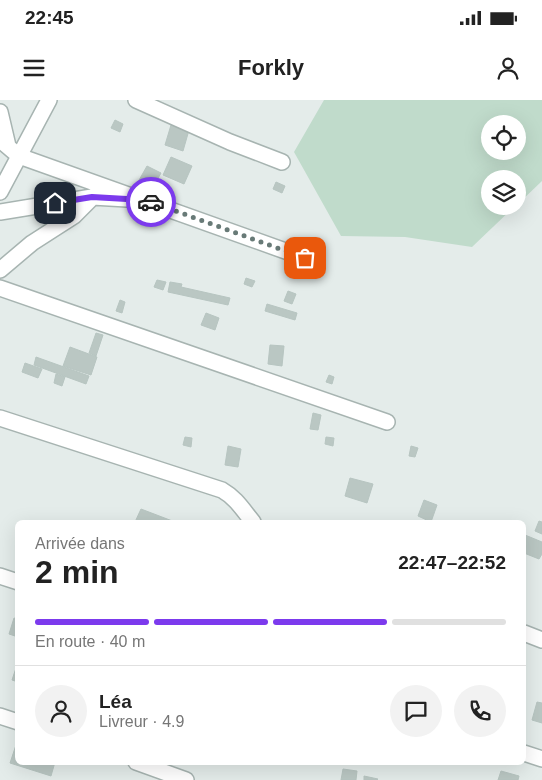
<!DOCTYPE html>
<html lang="fr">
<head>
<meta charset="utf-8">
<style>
  :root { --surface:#fff; --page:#f2f2f2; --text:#222; --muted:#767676; --line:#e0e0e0; --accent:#7c3aed }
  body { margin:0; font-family:Helvetica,sans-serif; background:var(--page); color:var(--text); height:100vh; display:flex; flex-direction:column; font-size:19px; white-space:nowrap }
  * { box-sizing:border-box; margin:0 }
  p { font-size:16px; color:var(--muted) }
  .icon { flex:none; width:28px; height:28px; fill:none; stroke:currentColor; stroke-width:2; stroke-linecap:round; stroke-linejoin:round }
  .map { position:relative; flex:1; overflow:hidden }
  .sheet { position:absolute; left:15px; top:420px; width:511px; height:245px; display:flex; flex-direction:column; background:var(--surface); border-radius:8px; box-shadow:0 5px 20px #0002 }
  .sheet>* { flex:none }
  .controls { position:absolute; left:481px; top:15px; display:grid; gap:10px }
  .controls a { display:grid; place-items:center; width:45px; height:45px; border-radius:50%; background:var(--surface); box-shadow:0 5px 20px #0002; font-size:25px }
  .pin { position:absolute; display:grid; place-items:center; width:42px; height:42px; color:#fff; margin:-21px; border-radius:10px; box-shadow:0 2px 8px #0006 }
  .courier { position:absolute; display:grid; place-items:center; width:50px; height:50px; margin:-25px; border:4px solid #7c3aed; border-radius:50%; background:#fff; color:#222; box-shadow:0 1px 6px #0007 }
  .headline em { font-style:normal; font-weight:600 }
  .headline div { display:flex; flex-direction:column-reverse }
  .headline { display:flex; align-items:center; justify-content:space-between; height:85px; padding:0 20px }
  h1 { font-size:32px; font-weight:600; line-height:38px }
  .bar { display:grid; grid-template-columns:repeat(4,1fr); gap:8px 5px; align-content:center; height:60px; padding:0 20px }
  .bar i { height:6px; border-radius:4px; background:var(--line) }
  .bar .current { background:var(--accent) }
  .bar p { grid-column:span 4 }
  .line { display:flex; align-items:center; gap:12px; padding:0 20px; border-top:1px solid var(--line) }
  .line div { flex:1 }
  .round { display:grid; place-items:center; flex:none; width:52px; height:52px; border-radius:26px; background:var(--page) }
  .status { display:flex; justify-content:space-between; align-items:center; height:35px; padding:0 25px; background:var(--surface); direction:ltr }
  .status svg { height:14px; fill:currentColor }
  header { display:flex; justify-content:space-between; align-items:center; height:65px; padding:0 20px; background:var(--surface); font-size:22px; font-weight:600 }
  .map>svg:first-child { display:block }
  .green { fill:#c0dbcb; fill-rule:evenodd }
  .building { fill:#bac7c3; stroke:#b7c5c1 }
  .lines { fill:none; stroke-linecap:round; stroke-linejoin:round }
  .minor-casing { stroke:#a7b4b1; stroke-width:18 }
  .minor { stroke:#fff; stroke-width:15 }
  .done { stroke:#687a77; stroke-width:5; stroke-dasharray:0 9 }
  .route { stroke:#7c3aed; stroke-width:6 }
</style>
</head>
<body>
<div class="status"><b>22:45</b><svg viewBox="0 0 49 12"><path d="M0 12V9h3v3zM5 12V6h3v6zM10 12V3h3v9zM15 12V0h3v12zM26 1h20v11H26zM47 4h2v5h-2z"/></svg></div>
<header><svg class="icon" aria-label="menu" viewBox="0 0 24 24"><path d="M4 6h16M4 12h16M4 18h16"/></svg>Forkly<svg class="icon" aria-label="person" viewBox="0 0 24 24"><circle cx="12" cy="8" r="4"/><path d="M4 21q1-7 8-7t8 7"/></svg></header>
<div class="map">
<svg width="542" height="680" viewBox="0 0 542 680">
  <rect width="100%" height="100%" fill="#e4ecea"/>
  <path class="green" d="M 324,0 L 542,0 L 542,81 L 518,104 L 518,79 L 490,79 L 490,106 L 515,106 L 472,147 L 405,137 L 341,136 L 294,52 ZM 490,24 L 518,24 L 518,51 L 490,51 Z"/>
  <path class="building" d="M 115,20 L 123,24 L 120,32 L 111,28 Z
    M 171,25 L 189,30 L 183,51 L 165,45 Z
    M 171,57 L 192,66 L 184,84 L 163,75 Z
    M 147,66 L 161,73 L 152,89 L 138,82 Z
    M 276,82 L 285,86 L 282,93 L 273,89 Z
    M 246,178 L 255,181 L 252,187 L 244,184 Z
    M 157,180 L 166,182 L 163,190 L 154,187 Z
    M 170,182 L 182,184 L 181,187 L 230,198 L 228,205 L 168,192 Z
    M 288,191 L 296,194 L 292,204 L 284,201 Z
    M 120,200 L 125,202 L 122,213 L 116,211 Z
    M 267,204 L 297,213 L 295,220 L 265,211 Z
    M 206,213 L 219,218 L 215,230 L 201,225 Z
    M 96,233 L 103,235 L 96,256 L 89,253 Z
    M 270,245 L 284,246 L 282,266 L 268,264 Z
    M 70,247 L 97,257 L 91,275 L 63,266 Z
    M 36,257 L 89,276 L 86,284 L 34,265 Z
    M 25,263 L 42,269 L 38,278 L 22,272 Z
    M 56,274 L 65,277 L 62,286 L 54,283 Z
    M 329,275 L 334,277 L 332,284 L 326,282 Z
    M 313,313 L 321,315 L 318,330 L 310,329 Z
    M 185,337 L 192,338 L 191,347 L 183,345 Z
    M 326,337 L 334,338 L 333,346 L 325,344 Z
    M 228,346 L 241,349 L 238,367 L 225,365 Z
    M 411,346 L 418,348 L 415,357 L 409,356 Z
    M 350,378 L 373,384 L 367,403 L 345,396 Z
    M 424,400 L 437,405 L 431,422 L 418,416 Z
    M 141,409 L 175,422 L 135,422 Z
    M 539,421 L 542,422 L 542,434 L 535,431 Z
    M 525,435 L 542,442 L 542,454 L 539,459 L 524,453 Z
    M 14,518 L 18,519 L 18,537 L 9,534 Z
    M 18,562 L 18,582 L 12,580 Z
    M 537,602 L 542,603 L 542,623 L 532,620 Z
    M 18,639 L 18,662 L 55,662 L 51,676 L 10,663 Z
    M 343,669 L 357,671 L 356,680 L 341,680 Z
    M 501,671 L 519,676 L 518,680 L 498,680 Z
    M 364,676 L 378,679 L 377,680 L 364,680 Z"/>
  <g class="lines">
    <defs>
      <path id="minor" d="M 136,0 L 230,42 L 282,62
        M 0,12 L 8,46
        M 0,40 L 19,56 L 305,158
        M 0,92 L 49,0
        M 0,112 L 92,97 L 127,99
        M 0,170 L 32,143 L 74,116 L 95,95
        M 0,188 L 387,322
        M 0,318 L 222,390 C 236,398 243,410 253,422
        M 0,476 L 18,482
        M 524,533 L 542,540
        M 0,616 L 18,622
        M 524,653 L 542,659
        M 136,662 L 186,680"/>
    </defs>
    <use href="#minor" class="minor-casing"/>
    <use href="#minor" class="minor"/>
  </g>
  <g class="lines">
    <path class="done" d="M 151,102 L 305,158"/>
    <path class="route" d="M 55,103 L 92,97 L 144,100 L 151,102"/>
  </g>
</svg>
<div class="controls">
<a><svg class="icon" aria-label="locate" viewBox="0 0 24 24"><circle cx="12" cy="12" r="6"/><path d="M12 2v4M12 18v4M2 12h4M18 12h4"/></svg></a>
<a><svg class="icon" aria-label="layers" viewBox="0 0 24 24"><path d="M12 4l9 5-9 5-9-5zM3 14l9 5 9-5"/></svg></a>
</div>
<div class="pin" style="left:305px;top:158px;background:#ea580c"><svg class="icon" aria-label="bag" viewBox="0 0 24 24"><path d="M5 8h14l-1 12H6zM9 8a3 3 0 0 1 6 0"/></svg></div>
<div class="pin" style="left:55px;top:103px;background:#1f2937"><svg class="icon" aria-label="home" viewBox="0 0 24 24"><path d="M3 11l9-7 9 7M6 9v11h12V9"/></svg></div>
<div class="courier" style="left:151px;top:102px"><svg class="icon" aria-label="car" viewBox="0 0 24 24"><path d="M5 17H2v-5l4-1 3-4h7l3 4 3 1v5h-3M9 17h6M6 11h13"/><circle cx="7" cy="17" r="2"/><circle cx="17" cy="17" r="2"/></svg></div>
<section class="sheet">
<div class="headline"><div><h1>2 min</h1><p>Arrivée dans</p></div><em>22:47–22:52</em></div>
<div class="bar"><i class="current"></i><i class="current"></i><i class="current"></i><i></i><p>En route · 40 m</p></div>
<div class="line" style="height:90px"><a class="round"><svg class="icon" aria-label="person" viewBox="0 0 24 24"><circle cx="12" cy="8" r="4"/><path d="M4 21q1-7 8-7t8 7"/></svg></a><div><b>Léa</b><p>Livreur · 4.9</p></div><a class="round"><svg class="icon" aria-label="chat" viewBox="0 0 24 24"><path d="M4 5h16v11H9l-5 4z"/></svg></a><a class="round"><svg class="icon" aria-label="phone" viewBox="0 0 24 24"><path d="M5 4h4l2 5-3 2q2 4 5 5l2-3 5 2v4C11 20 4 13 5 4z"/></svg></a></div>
</section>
</div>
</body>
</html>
